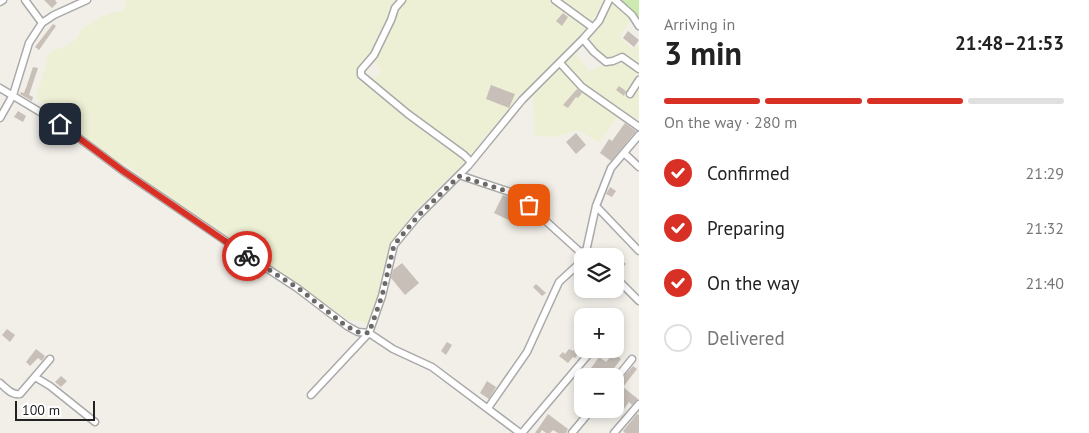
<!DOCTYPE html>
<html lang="en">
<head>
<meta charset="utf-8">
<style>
  :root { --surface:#fff; --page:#f2f2f2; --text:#222; --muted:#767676; --line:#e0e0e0; --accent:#d93025 }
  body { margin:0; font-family:"PT Sans",sans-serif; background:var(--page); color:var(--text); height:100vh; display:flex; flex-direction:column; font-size:19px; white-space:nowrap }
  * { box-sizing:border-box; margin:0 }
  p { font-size:16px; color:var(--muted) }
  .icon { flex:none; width:28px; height:28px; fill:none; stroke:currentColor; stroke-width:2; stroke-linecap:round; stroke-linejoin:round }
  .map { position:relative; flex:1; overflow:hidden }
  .sheet { display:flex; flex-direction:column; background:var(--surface); width:450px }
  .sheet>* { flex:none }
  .tools { position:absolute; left:574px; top:248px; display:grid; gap:10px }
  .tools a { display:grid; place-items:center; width:50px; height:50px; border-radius:10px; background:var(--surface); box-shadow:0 2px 8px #0003; font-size:25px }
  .scale { position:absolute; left:15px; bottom:12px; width:80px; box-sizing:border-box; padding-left:5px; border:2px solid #222; border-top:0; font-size:14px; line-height:18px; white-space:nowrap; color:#222; -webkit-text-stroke:4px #fff; paint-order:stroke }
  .pin { position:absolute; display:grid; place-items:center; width:42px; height:42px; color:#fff; margin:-21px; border-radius:10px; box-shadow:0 2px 8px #0006 }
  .courier { position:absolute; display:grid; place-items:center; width:50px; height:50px; margin:-25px; border:4px solid #d93025; border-radius:50%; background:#fff; color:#222; box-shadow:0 1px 6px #0007 }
  .headline em { font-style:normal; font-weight:700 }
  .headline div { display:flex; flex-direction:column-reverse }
  .headline { display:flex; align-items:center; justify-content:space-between; height:85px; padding:0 25px }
  h1 { font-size:32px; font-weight:700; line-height:38px }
  .bar { display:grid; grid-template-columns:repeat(4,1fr); gap:8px 5px; align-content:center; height:60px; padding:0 25px }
  .bar i { height:6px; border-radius:4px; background:var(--line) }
  .bar .selected { background:var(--accent) }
  .bar p { grid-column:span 4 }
  ol { padding:0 25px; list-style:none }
  li { display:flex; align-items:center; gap:15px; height:55px }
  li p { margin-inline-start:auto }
  li .icon { padding:5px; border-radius:50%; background:var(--accent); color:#fff; stroke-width:4 }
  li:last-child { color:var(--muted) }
  li i { width:28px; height:28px; border:2px solid var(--line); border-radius:50% }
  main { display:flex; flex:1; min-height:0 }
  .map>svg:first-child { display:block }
  .farmland { fill:#eef0d5 }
  .grass { fill:#cdebb0 }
  .building { fill:#c7bfb8 }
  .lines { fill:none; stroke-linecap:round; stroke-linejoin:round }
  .minor-casing { stroke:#a9a9a9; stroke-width:9 }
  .minor { stroke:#fff; stroke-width:6 }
  .done { stroke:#6b6a68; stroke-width:5; stroke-dasharray:0 9 }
  .route { stroke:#d93025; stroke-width:6 }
</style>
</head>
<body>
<main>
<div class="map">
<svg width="639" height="433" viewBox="0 0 639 433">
  <rect width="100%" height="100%" fill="#f2efe9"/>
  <path class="farmland" d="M 126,0 L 399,0 L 381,36 L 372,52 L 358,68 L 358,76 L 416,124 L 467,160 L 415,211 L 407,224 L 389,247 L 377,304 L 368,325 L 361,321 L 348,320 L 326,304 L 308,295 L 300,284 L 288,279 L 248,252 L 149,184 L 126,164 L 117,163 L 113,158 L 95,148 L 42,111 L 46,104 L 36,98 L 36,94 L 46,66 L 47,58 L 51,51 L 66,46 L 76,39 L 82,29 L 109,13 L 123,11 Z
    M 404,0 L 602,0 L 603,1 L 588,29 L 525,94 L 522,92 L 521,93 L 501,120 L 484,137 L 470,159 L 414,117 L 372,80 L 381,71 L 374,61 L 363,73 L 363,71 L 394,12 Z
    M 611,1 L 626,12 L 630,21 L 620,37 L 631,48 L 639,45 L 639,124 L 619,115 L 600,143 L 578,130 L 556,137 L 535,136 L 533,95 L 575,51 L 589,71 L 608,63 L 588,39 L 602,23 Z"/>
  <path class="grass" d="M 620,0 L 639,0 L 639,23 Z"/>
  <path class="building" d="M 44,0 L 55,0 L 57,3 L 52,8 Z
    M 563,13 L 568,17 L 562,26 L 556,21 Z
    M 53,24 L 56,26 L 39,50 L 35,47 Z
    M 628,31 L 639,40 L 634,47 L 623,38 Z
    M 33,67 L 38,68 L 29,95 L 33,97 L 32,101 L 20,94 L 21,92 L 24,93 L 27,85 Z
    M 491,85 L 515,94 L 509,108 L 486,99 Z
    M 619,86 L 626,91 L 624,96 L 616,90 Z
    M 577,89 L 582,93 L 578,98 L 576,97 L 568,108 L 563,105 Z
    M 18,111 L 26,116 L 23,122 L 14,117 Z
    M 625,123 L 636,131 L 611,161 L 600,153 L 609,139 L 612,141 Z
    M 576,133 L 586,145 L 576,154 L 566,142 Z
    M 610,187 L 616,191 L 612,197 L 606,194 Z
    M 503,195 L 514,199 L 528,212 L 521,226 L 494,213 Z
    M 621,259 L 626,264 L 617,273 L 615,272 L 615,265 Z
    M 402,263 L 419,283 L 405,295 L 391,278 L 393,270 Z
    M 536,284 L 546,293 L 542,296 L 533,287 Z
    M 7,329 L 15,335 L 10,342 L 2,335 Z
    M 447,342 L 452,345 L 446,355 L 441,351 Z
    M 576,348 L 580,352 L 575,358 L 573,357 L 568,363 L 559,356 L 563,352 L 565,354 L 569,349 L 573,351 Z
    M 36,349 L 45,356 L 42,361 L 38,358 L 30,366 L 26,362 Z
    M 614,353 L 621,359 L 612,371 L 611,370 L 606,376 L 588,376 L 586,375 L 599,357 L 606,362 Z
    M 633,366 L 637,369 L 623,387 L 638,399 L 632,405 L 629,402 L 624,409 L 615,402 L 615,386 Z
    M 61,376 L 67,381 L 61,387 L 55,382 Z
    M 487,381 L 496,387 L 489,399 L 480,393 Z
    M 582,393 L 582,407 L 576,401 Z
    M 548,414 L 568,429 L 566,433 L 558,433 L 553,430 L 550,433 L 546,433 L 542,430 L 540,433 L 535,433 Z
    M 637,414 L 639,415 L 639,433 L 625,433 L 623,431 Z"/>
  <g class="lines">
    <defs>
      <path id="minor" d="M 25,0 L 42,23
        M 402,0 L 395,8 L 391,20 L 374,55 L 361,70 L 361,75 L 408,114 L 464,155 L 471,162
        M 555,0 L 592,27
        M 615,0 L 632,15 L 639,26
        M 0,2 L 3,0
        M 583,39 L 594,52 L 606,62 L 613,61 L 622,57 L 639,69
        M 560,63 L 582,87 L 639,127
        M 0,88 L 60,124 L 123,171 L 242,252 L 297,288 L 347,326 L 358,332 L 369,333 L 393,349 L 432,367 L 520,433
        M 630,94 L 639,80
        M 0,118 L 13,95 L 29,43 L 42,23 L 54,15 L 87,0
        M 624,153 L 639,167
        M 459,175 L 516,194 L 579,251 L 586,254
        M 596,206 L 639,251
        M 585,256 L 596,206 L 611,168 L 639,135
        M 615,277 L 639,301
        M 35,377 L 50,386 L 95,422
        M 615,380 L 632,359
        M 0,383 C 6,388 12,396 20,394 L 50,359
        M 311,395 L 369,333 L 382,296 L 394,245 L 418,216 L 468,166 L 522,100 L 583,39 L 599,21 L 609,0
        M 488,408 L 527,352 L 559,282 L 582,261
        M 522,433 L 593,349
        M 572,433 L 592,409
        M 614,433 L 639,404"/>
    </defs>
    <use href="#minor" class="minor-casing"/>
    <use href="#minor" class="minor"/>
  </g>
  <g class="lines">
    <path class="done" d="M 247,256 L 298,288 L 346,326 L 358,332 L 369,333 L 382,296 L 394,245 L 418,216 L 459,176 L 516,194 L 529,205"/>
    <path class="route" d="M 60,124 L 123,171 L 247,256"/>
  </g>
</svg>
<div class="tools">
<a><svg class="icon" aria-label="layers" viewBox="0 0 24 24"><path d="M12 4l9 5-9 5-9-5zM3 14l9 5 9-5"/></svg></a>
<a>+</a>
<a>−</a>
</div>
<div class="scale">100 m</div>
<div class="pin" style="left:529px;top:205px;background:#ea580c"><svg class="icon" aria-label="bag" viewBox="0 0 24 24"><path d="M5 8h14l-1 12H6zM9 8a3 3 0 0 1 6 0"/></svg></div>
<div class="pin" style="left:60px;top:124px;background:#1f2937"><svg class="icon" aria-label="home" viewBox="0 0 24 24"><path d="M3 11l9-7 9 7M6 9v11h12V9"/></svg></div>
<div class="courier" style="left:247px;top:256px"><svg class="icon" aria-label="bike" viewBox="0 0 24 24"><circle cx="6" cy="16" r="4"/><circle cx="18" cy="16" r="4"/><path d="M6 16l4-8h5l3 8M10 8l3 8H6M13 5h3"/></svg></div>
</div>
<section class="sheet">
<div class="headline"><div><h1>3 min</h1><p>Arriving in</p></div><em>21:48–21:53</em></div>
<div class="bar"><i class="selected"></i><i class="selected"></i><i class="selected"></i><i></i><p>On the way · 280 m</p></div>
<ol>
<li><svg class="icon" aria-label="check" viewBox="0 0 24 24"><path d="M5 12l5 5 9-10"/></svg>Confirmed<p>21:29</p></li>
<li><svg class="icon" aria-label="check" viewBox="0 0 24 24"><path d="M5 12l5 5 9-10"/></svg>Preparing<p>21:32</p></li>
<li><svg class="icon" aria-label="check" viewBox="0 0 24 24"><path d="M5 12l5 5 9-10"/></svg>On the way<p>21:40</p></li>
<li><i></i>Delivered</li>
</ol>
</section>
</main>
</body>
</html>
